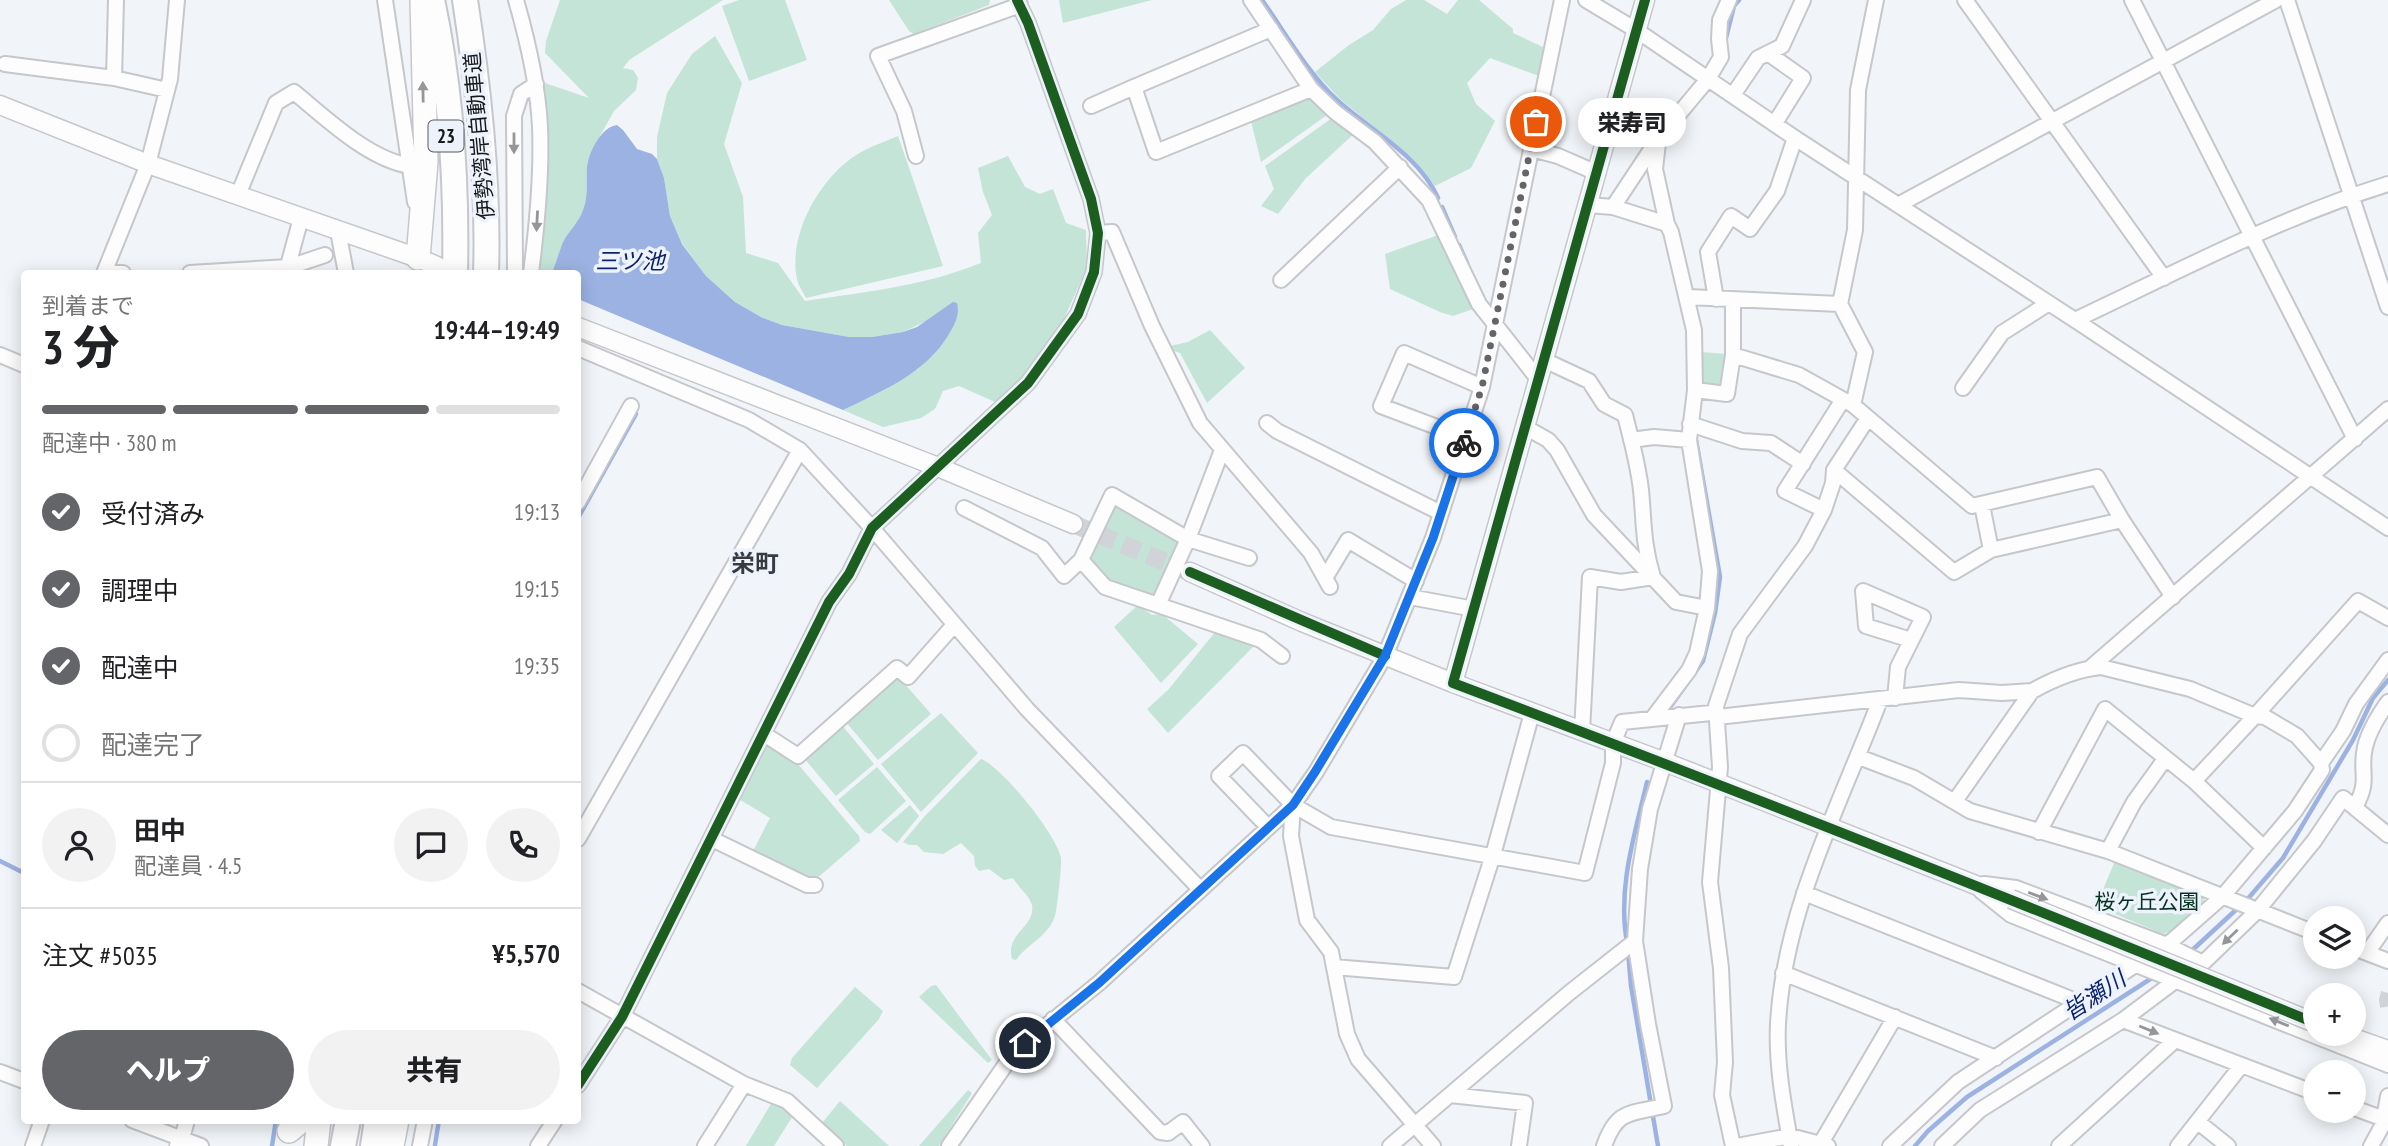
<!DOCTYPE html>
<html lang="ja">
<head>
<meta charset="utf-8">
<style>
  :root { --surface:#fff; --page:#f2f2f2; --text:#202124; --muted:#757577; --line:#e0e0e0; --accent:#636568 }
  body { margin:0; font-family:"PT Sans Narrow","Noto Sans JP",sans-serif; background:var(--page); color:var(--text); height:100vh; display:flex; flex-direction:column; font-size:26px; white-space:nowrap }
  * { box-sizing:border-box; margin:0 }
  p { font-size:23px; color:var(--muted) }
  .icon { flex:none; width:38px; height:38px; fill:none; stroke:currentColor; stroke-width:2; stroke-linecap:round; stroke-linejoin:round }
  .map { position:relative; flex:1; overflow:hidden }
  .sheet { position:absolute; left:21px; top:270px; width:560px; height:854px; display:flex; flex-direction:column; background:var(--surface); border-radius:7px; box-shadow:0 4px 18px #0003 }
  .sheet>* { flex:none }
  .controls { position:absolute; left:2303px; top:906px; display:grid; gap:14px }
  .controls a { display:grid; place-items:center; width:63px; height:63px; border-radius:50%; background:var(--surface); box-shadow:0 4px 18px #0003; font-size:35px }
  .pin { position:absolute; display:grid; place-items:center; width:60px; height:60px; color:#fff; margin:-30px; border:4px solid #fff; border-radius:50%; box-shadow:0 2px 7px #0007 }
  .courier { position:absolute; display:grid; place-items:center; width:70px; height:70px; margin:-35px; border:5px solid #1a73e8; border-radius:50%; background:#fff; color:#222; box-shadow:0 2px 9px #0007 }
  .bubble { position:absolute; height:49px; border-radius:24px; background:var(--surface); box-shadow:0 4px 18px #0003; font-size:23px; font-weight:800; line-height:49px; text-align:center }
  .head em { font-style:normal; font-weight:800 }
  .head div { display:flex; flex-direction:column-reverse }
  .head { display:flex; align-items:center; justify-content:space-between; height:119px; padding:0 21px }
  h1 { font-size:46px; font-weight:800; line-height:52px }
  .bar { display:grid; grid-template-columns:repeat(4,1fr); gap:10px 7px; align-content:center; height:84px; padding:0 21px }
  .bar i { height:9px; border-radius:5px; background:var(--line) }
  .bar .active { background:var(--accent) }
  .bar p { grid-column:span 4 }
  .line { display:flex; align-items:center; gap:18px; padding:0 21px; border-top:2px solid var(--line) }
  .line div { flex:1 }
  .round { display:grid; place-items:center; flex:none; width:74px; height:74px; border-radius:37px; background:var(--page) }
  ol { padding:0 21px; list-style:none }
  li { display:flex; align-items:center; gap:21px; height:77px }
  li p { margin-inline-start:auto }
  li .icon { padding:7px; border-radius:50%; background:var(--accent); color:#fff; stroke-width:4 }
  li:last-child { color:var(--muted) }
  li i { width:38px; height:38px; border:4px solid var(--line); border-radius:50% }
  .button { display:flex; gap:14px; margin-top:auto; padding:14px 21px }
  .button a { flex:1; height:80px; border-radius:42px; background:var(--accent); color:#fff; font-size:28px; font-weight:800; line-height:80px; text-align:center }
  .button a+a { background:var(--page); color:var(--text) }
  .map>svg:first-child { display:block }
  .green { fill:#c3e4d7 }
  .water { fill:#9cb2e2 }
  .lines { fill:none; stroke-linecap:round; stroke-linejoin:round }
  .stream { stroke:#9cb2e2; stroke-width:4.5 }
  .minor-tunnel { stroke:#d0d3d7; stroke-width:14; stroke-dasharray:14 7; stroke-linecap:butt }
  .tertiary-tunnel { stroke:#d0d3d7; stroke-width:18; stroke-dasharray:18 9; stroke-linecap:butt }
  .minor-casing { stroke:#c6c7cb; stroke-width:18 }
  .tertiary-casing { stroke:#c6c7cb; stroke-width:21 }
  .trunk-casing { stroke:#c6c7cb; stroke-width:26 }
  .motorway-casing { stroke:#c6c7cb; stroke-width:28 }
  .minor { stroke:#fdfdfe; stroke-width:14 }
  .tertiary { stroke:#fdfdfe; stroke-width:18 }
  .trunk { stroke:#fdfdfe; stroke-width:23 }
  .motorway { stroke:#fdfdfe; stroke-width:24 }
  .tertiary-bridge-casing { stroke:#c6c7cb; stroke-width:21; stroke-linecap:butt }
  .tertiary-bridge { stroke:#fdfdfe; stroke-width:18 }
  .cycleway-casing { stroke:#eef3fb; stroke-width:15 }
  .cycleway { stroke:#1b5e20; stroke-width:10 }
  .oneway { fill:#959697 }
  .done { stroke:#636568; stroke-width:7; stroke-dasharray:0 12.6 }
  .route { stroke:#1a73e8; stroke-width:9 }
  .labels { text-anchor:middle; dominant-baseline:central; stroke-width:7; stroke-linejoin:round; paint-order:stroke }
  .shield { fill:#eef3fb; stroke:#575a5e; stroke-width:2 }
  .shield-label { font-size:19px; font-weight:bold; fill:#16181a }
  .street-label { font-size:21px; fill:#16181a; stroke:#eef3fb }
  .park-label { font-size:21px; fill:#063222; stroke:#eef3fb }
  .water-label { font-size:23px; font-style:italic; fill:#0b2472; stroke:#eef3fb }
  .quarter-label { font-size:24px; font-weight:bold; fill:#373a41; stroke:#eef3fb }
</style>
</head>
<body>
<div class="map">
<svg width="2388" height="1146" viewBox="0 0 2388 1146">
  <rect width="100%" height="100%" fill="#f1f4f8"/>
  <path class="green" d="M 560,0 L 723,0 L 629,60 L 623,68 L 633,70 L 638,78 L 636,90 L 614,111 L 595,145 L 587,164 L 588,194 L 584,208 L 577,223 L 564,240 L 552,273 L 540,273 L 542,230 L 542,82 L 589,98 L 545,53 L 546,41 Z
    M 739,0 L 785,0 L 807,60 L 749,81 L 722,6 Z
    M 889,0 L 990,0 L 989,5 L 914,34 L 909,31 Z
    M 1059,0 L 1152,0 L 1063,23 Z
    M 1406,0 L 1424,0 L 1447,14 L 1458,0 L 1479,0 L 1513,29 L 1513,33 L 1545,48 L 1539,76 L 1490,58 L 1467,83 L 1476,104 L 1495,121 L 1471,168 L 1435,186 L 1405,153 L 1339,98 L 1315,72 L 1349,45 L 1373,30 L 1391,9 Z
    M 715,36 L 742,83 L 724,144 L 743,197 L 746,253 L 778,263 L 805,301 C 866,292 924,286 981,263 L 978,233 L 992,215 L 983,192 L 978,168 L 1008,156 L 1025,187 L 1040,194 L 1053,189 L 1066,223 L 1086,230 L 1087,267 L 1056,337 L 1024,377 L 995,402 L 959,386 L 943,391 L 935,409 L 921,418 L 883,427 L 843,410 L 885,390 L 918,369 L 955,323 L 958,306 L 903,332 L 872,337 L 849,337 L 782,325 L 761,317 L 735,302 L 706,276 L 682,243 L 670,216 L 664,178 L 657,159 L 657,137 L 667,93 L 692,54 Z
    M 1309,96 L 1328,109 L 1327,115 L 1261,162 L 1251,121 Z
    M 1332,118 L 1357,131 L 1306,178 L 1278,214 L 1261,206 L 1274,189 L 1265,166 Z
    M 898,136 L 943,266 L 806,298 C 803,292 798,285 797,279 C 787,233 823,172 863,151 C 874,145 887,141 898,136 Z
    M 1441,234 L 1476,308 L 1453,316 L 1440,312 L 1390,289 L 1385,254 Z
    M 1210,330 L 1245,368 L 1207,403 L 1180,353 L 1171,350 L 1170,346 L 1188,342 Z
    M 1700,352 L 1727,354 L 1722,387 L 1701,385 Z
    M 1119,505 L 1178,539 L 1179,544 L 1157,594 L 1150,597 L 1108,583 L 1089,559 L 1112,506 Z
    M 1138,605 L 1152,615 L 1162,614 L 1198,644 L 1161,683 L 1114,627 Z
    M 1216,631 L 1256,644 L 1168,733 L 1147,709 L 1168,690 Z
    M 897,675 L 931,714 L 878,760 L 845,721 Z
    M 941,713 L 978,753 L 921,812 L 881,764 Z
    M 841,724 L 874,764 L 836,796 L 803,757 Z
    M 767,743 L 791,756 L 859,836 L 860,841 L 815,880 L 808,881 L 752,853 L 770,818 L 737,798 L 763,744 Z
    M 981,759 C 1002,767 1057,835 1061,858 C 1062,865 1057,909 1055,916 C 1048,937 1028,943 1016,960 L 1012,959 C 1005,933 1036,927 1032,905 C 1030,896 1018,887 1013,878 L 1004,880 L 989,869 L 979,871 L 975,866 L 974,856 L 961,843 L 943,854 L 924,852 L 917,845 L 909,845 L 903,842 L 924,817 Z
    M 877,767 L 906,801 L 870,834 L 865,832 L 838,800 Z
    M 910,805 L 919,816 L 897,843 L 881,830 Z
    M 2115,861 L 2203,897 L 2204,900 C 2194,914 2180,929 2163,934 L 2096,906 Z
    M 936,985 L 992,1060 L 988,1063 L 919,997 L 931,986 Z
    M 855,987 L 883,1011 L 879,1019 L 817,1088 L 790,1065 L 792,1058 Z
    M 968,1090 L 972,1093 L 939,1146 L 919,1146 Z
    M 840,1101 L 889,1146 L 847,1146 L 822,1123 Z
    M 772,1102 L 786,1107 L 794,1114 L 774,1146 L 746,1146 Z"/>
  <path class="water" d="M 617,125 L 623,130 L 637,149 L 652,154 L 657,159 L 664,178 L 670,216 L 682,244 L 706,276 L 735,302 L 761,317 L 782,325 L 849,337 L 872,337 L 903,332 L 917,327 L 953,302 L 957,303 C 960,315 955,324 949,334 C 926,373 883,391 843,410 L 578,299 L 578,273 L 552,273 C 556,263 559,252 563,242 C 569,231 579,222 583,210 C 589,195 586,182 587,167 C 589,152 601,127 617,125 Z"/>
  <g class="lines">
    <path class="stream" d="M 1262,0 C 1286,34 1307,72 1337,100 C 1371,131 1419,155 1438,198
      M 1726,38 L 1734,6 L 1739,0
      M 1442,207 L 1455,237
      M 1459,245 L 1467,263
      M 578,518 L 636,414
      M 1671,706 L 1703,661 L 1715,613 L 1720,577 L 1696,440
      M 0,861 L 24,873
      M 2245,902 L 2283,858 L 2353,740 L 2373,698 L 2388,680
      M 1627,942 C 1617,888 1635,834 1647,782
      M 1628,951 L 1631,986 L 1658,1146
      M 2188,954 L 2238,908
      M 435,1145 L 439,1120
      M 272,1146 L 276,1120
      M 1915,1146 L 1928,1131 L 1967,1097 L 2155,976"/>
    <path class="minor-tunnel" d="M 2388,993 L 2386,1000 L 2388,1012"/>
    <path class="tertiary-tunnel" d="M 1073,524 L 1190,572"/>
    <defs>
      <path id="minor" d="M 385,0 L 415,202
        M 516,0 C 528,42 538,84 540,127 C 542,175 537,226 531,273
        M 1251,0 L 1311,89 L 1335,112 L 1375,142 L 1429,200 L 1479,304 L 1538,379
        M 1586,0 L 1636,30 L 1795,138 L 2081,324 L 2388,528
        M 1965,0 L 2164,278
        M 2132,0 L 2355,439
        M 2287,0 L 2388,307
        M 1271,29 L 1134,87 L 1156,152 L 1311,89
        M 1769,54 L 1803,78 L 1775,123
        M 5,64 L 114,78 L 167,90
        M 114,78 L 116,0
        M 1733,95 L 1758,58 L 1782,46 L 1803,0
        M 1091,106 L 1134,87
        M 1658,143 L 1655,169 L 1667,224
        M 1531,149 L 1558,156 L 1597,173
        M 916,156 L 904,111 L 878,56 L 1020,5
        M 238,195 L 276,103 L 294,92 C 327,119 368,159 410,166
        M 1588,205 L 1613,207 L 1667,224 L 1671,232 L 1694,330 L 1695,390 L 1689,440 L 1710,571 L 1707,608 L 1697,653 L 1689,670 L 1652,719
        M 1898,205 L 2276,0
        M 1613,207 L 1658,139 L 1708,79 L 1721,57 L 1719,39 L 1720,20 L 1729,0
        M 338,231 L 346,273
        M 1098,233 L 1112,232 L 1152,326 L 1200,423 L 1311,553 L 1330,587
        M 104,273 L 148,164 L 170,79 L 177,0
        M 104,273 L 123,273
        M 190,273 L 289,267 L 325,255
        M 286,273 L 301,218
        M 515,273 L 514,116 L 521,94 L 536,84
        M 1281,280 L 1400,167
        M 1688,297 L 1840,304
        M 1716,299 L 1708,252 L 1731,216 L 1750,229 L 1777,191 L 1795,138
        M 2075,320 C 2177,272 2281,217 2388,184
        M 578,348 L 749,420 L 800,450 L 872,528 L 1027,709 L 1200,889
        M 0,355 L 24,365
        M 1733,355 L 1733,300
        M 1544,360 L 1589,381 L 1604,404 L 1625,415 C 1631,439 1638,464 1641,490 C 1644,522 1643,545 1653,577 L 1621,582 L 1590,577 L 1582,732
        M 1963,388 L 2002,333 L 2049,303
        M 1695,390 L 1727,394 L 1733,355 L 1799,375 L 1853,405 L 1972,506 L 2097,477 L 2122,520 L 2173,597
        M 1853,405 L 1865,352 L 1840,304 L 1855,230 L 1858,90 L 1876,0
        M 1267,423 L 1277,431 L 1441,513
        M 1690,424 L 1742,441 L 1771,443 L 1803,464
        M 1525,427 L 1548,440 L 1557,450 L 1594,515 L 1676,602 L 1707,608
        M 1466,438 L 1381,406 L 1404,353 L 1482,387
        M 1631,440 L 1654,437 L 1689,440
        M 1834,470 L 1954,572 L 1991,550 L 2122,520
        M 578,502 L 631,406
        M 1982,505 L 1991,550
        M 964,508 L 1042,548 L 1064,576 L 1081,560 L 1105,587 L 1158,605
        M 1824,510 L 1785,491 L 1842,401
        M 1249,558 L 1188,539 L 1158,605 L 1261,640 L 1282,656
        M 1081,560 L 1112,495 L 1188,539 L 1222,450
        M 1325,578 L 1348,540 L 1416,581
        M 1410,597 L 1474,609
        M 2090,668 L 2388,409
        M 1895,698 L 1898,667 L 1923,617 L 1863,591 L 1866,626 L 1911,640
        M 764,734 L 798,756 L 897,668 L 908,677 L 954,625
        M 1859,757 L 1914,778 L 1970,811 L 2108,851 L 2315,933
        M 2194,781 L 2255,716 L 2358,601 L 2388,618
        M 1955,801 L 2032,691 C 2052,680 2078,669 2101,667 L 2190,689 L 2255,716 L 2265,717 L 2297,736 L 2321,763
        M 1293,805 L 1291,836 L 1307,920 L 1331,952 L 1347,1034 L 1358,1059 L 1433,1146
        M 2355,807 C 2371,779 2359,773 2365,747 C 2369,730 2378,716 2388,702
        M 1268,827 L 1219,776 L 1243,753 L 1293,805 L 1331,827 L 1585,873 L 1613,763 L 1613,743 L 1622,722 L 1711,713 L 1718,717 L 1959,690 L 2002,693 L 2032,691
        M 2039,832 L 2105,709 L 2194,781 L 2264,848
        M 578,839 L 800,450
        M 712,839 L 807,885 L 815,885
        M 2108,851 L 2134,802 L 2165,759
        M 1984,884 L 2016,888 L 2167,945 L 2203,963
        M 1981,891 L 2011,915 L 2388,1065
        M 1804,893 L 2081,1003
        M 2354,948 L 2388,961
        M 2367,953 L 2388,923
        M 1334,967 L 1454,977 L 1493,855 L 1532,713
        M 1783,973 L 1996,1058
        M 578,991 L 744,1084 L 787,1101 L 836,1146
        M 1053,1019 L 1160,1132 L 1168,1133 L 1183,1122 L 1202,1146
        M 2123,1020 L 2315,1093
        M 0,1072 L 24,1081
        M 578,1085 L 622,1017 L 829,602 L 849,574 L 872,528 L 1028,383 L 1078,314 L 1094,272 L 1098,233 L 1091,199 L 1028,23 L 1017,0
        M 1450,1095 L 1525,1103 L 1519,1146
        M 2354,1108 L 2384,1119
        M 2384,1119 L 2388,1096
        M 132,1120 L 201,1146
        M 2198,1122 L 2228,1146
        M 182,1139 L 187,1120
        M 1821,1143 L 1895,1017
        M 33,1146 L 42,1120
        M 420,1146 L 425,1120
        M 538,1146 L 555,1120
        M 705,1146 L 744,1084
        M 949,1146 L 1006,1064 L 1025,1043 L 1099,983 L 1293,805 L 1316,772 L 1385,656 L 1433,538 L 1482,387 L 1562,0
        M 1390,1146 L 1569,993 L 1635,941
        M 1604,1146 C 1617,1109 1630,1114 1664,1106 L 1648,1024 L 1635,941 L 1640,869 L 1650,809 L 1679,715
        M 1733,1146 L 1722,1095 L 1725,1062 L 1721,968 L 1710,882 L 1720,767 L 1716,706 L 1740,634 L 1805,546 L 1824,510 L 1833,483 L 1834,470 L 1868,418
        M 1737,1146 L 1790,1136 L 1828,1146
        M 1791,1146 C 1784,1106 1776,1065 1778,1024 C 1784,910 1840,805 1880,700
        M 1890,1146 L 1958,1082 L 2173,940 L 2223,896 L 2295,811 L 2322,770 L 2321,763 L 2343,731 L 2356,704 L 2388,660
        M 1942,1146 L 1980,1110 L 2123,1020 L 2175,981 L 2203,963 L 2257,911 L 2314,841 L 2343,798 L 2388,835
        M 2059,1146 L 2174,1041
        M 2178,1146 L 2241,1066
        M 2371,1146 L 2388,1115"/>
      <path id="tertiary" d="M 1645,0 L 1453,683 L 1665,762 L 2011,899
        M 0,105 L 148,164 L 418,258 L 437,266
        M 578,327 L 938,467 L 1073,524
        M 1190,572 L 1302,622 L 1453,683
        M 2342,1034 L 2388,1050
        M 179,1146 L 182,1139"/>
      <path id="trunk" d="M 418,258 L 426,162 L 422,0
        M 289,1131 L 302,1120
        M 316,1146 L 319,1120
        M 392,1146 L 397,1120"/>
      <path id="motorway" d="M 432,0 C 451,89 457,182 455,273
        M 465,0 C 479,90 489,182 486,273
        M 343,1146 L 348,1120
        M 373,1146 L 377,1120"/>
    </defs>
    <use href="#minor" class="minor-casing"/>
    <use href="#tertiary" class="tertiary-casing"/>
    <use href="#trunk" class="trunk-casing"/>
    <use href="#motorway" class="motorway-casing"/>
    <use href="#minor" class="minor"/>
    <use href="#tertiary" class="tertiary"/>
    <use href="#trunk" class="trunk"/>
    <use href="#motorway" class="motorway"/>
    <defs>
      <path id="tertiary-bridge" d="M 2011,899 L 2315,1023"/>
    </defs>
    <use href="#tertiary-bridge" class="tertiary-bridge-casing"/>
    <use href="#tertiary-bridge" class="tertiary-bridge"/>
    <defs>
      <path id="cycleway" d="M 1645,0 L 1453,683 C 1742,792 2029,906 2315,1023
        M 1190,572 L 1385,656
        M 578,1085 L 622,1017 L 829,602 L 849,574 L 872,528 L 1028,383 L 1078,314 L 1094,272 L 1098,233 L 1091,199 L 1028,23 L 1017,0"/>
    </defs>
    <use href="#cycleway" class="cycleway-casing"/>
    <use href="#cycleway" class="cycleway"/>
  </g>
  <defs><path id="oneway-solid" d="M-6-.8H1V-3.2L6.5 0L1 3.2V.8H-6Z" transform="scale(1.75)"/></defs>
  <g class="oneway">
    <use href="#oneway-solid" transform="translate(423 92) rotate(-91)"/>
    <use href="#oneway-solid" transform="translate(514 143) rotate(90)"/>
    <use href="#oneway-solid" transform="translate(537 221) rotate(93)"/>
    <use href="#oneway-solid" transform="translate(2038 896) rotate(21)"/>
    <use href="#oneway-solid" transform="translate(2230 937) rotate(136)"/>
    <use href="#oneway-solid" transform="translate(2279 1022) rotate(-158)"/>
    <use href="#oneway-solid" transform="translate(2149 1030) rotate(22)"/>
  </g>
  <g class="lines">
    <path class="done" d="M 1464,443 L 1482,387 L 1536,122"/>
    <path class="route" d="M 1025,1043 L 1099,983 L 1293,805 L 1315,772 L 1385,656 L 1433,538 L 1464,443"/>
  </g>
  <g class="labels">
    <rect class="shield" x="428.5" y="120.5" width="35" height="31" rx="5"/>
    <g class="shield-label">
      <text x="446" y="136">23</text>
    </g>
    <g class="street-label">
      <text transform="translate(479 136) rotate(-95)">伊勢湾岸自動車道</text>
    </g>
    <g class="park-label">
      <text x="2147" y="901">桜ヶ丘公園</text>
    </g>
    <g class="water-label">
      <text x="630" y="260">三ツ池</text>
      <text transform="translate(2094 995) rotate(-33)">皆瀬川</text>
    </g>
    <g class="quarter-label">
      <text x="755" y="563">栄町</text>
    </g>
  </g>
</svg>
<div class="controls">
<a><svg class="icon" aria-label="layers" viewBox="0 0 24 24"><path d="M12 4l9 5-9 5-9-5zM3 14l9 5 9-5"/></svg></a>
<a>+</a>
<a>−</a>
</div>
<div class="pin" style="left:1536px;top:122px;background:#ea580c"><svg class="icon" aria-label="bag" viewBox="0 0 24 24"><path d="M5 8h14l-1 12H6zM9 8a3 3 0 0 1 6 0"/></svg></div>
<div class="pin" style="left:1025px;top:1043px;background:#1f2937"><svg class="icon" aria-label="home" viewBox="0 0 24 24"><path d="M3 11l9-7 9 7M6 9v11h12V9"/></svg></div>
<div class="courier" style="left:1464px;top:443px"><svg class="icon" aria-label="bike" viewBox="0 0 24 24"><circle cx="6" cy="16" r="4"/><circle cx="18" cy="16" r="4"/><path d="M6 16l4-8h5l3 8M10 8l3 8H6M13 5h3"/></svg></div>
<div class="bubble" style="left:1578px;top:98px;width:108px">栄寿司</div>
<section class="sheet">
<div class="head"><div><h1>3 分</h1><p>到着まで</p></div><em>19:44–19:49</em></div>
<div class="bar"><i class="active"></i><i class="active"></i><i class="active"></i><i></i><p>配達中 · 380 m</p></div>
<ol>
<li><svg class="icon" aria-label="check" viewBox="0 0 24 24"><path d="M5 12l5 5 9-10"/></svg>受付済み<p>19:13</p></li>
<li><svg class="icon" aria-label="check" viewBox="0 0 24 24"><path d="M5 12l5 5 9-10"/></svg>調理中<p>19:15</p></li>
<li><svg class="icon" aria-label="check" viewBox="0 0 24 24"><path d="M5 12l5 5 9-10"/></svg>配達中<p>19:35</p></li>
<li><i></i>配達完了</li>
</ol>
<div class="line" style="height:126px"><a class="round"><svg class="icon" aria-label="person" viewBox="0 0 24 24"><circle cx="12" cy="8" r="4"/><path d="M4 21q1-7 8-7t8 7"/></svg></a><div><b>田中</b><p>配達員 · 4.5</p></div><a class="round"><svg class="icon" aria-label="chat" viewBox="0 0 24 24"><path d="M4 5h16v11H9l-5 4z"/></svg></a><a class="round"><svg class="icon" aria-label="phone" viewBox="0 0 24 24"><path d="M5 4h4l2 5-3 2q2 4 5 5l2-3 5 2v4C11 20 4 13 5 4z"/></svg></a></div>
<div class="line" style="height:91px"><div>注文 #5035</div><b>¥5,570</b></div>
<div class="button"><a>ヘルプ</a><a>共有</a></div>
</section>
</div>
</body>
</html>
